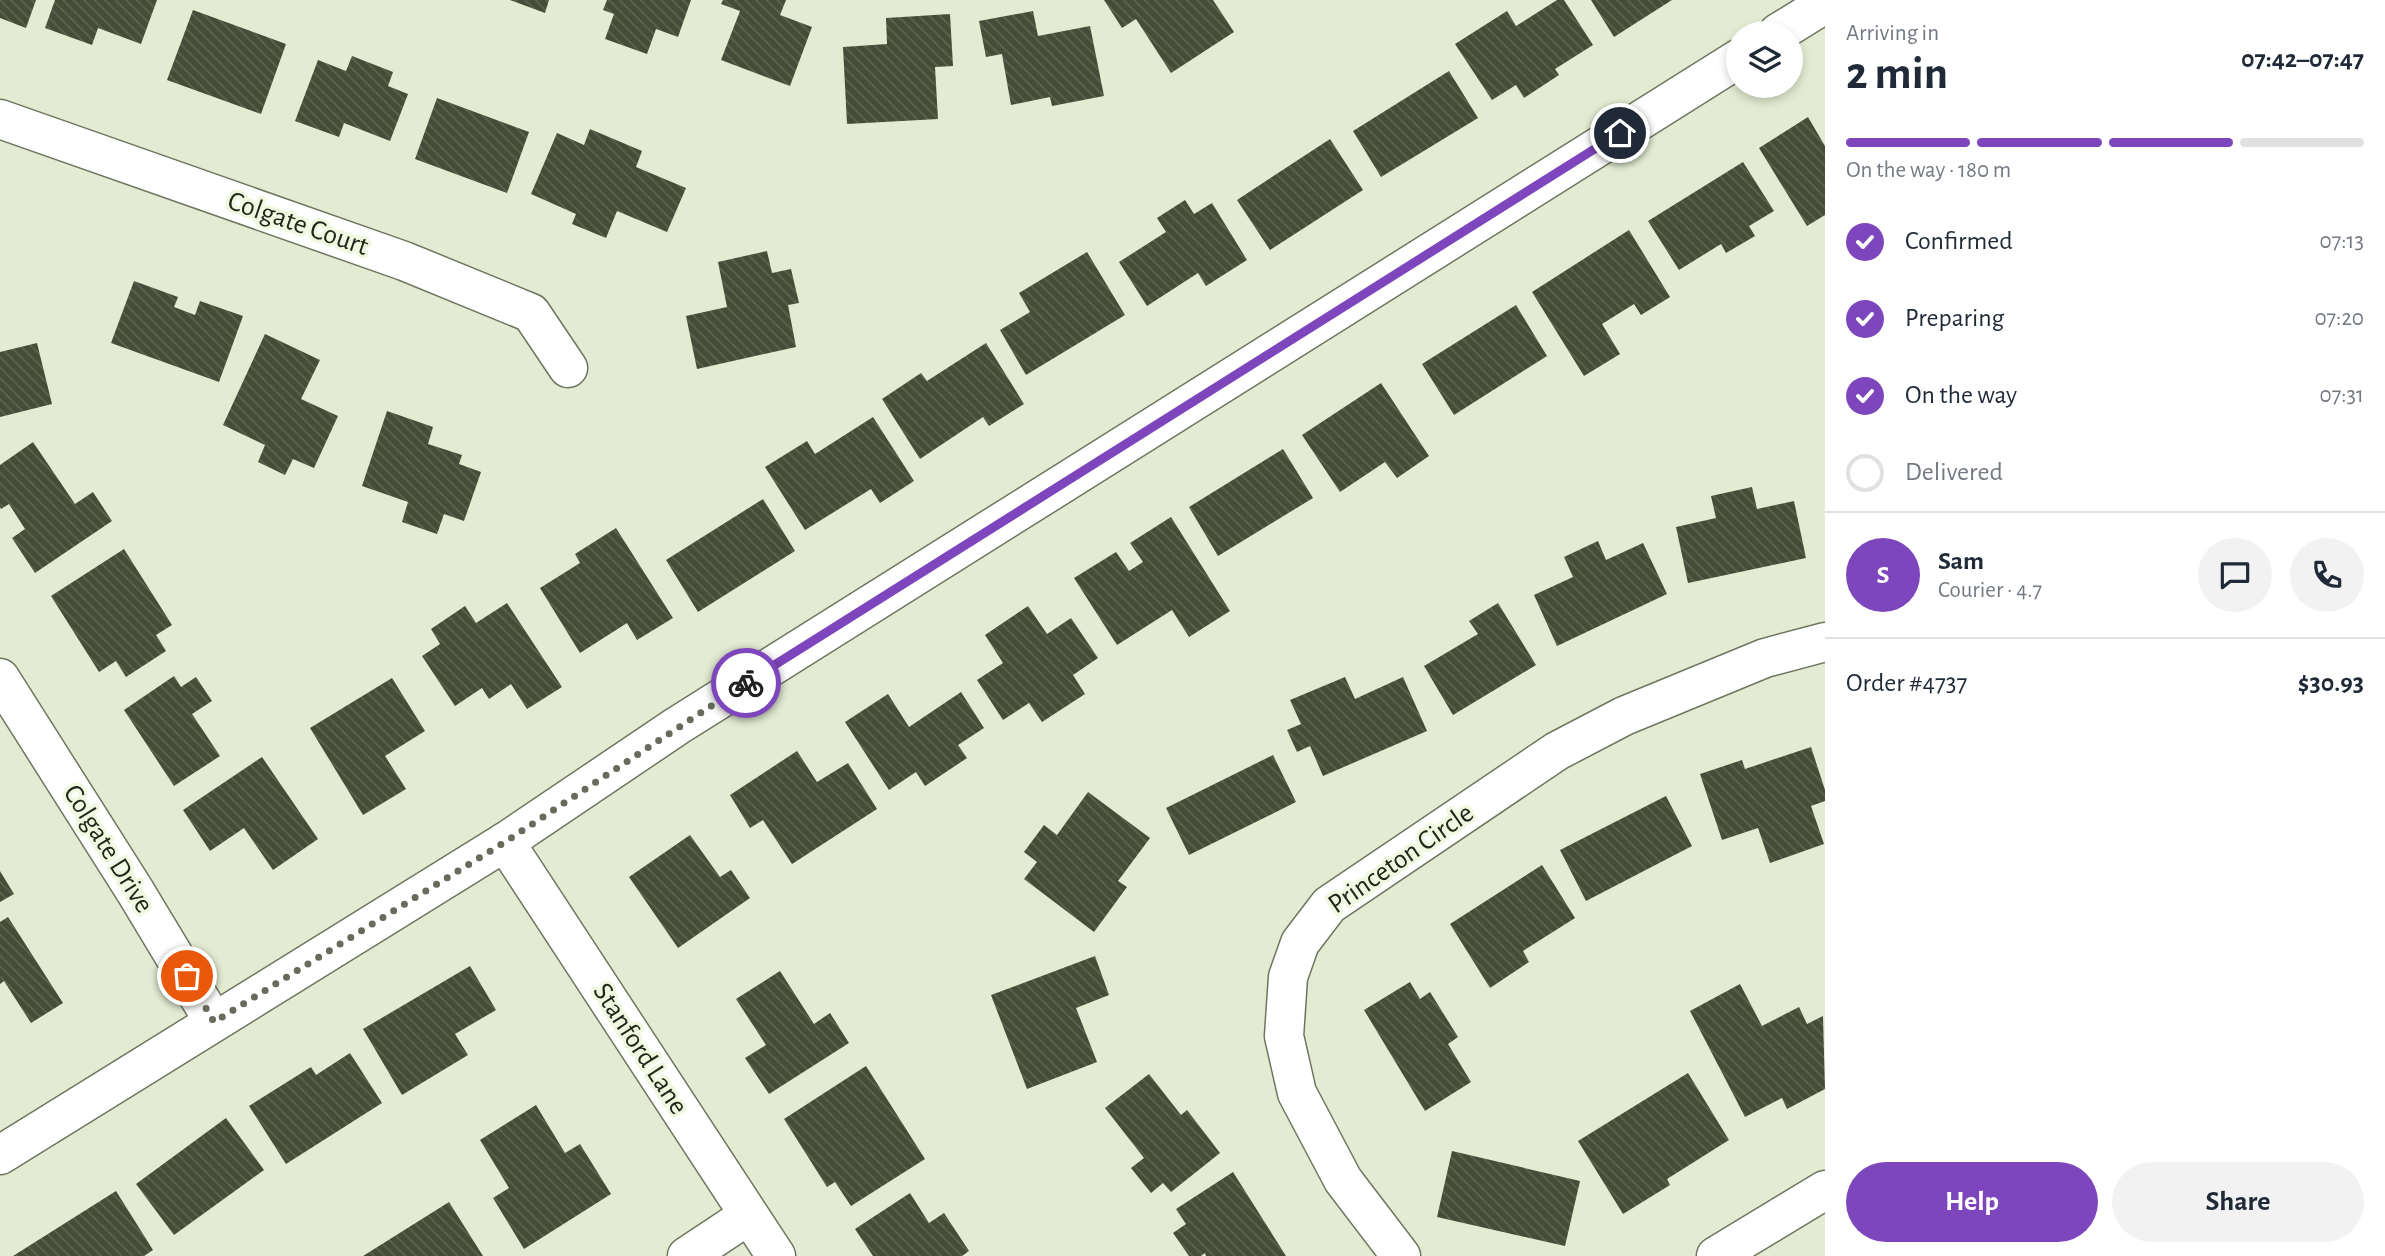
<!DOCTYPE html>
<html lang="en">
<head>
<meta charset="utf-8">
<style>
  :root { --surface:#fff; --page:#f2f2f3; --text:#1f2937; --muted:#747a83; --line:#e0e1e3; --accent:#7e46bc }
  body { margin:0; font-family:"Alegreya Sans",sans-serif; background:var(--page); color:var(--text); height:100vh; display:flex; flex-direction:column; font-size:26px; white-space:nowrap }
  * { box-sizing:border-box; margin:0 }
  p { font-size:23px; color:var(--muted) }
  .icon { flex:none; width:38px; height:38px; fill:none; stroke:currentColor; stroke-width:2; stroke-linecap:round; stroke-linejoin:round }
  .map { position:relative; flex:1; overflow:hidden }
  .side { display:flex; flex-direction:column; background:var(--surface); width:560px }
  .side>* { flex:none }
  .buttons { position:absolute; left:1726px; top:21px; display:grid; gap:14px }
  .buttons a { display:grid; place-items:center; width:77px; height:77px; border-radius:50%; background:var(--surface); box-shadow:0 4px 10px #0003; font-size:35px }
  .pin { position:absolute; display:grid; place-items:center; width:60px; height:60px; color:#fff; margin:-30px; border:4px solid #fff; border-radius:50%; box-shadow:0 2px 7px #0007 }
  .courier { position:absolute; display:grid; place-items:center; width:70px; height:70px; margin:-35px; border:5px solid #7e46bc; border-radius:50%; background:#fff; color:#222; box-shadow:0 2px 9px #0007 }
  .summary em { font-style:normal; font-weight:600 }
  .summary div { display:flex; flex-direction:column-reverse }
  .summary { display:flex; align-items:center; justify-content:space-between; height:119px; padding:0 21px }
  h1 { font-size:46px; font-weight:600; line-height:52px }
  .bar { display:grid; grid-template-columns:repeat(4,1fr); gap:10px 7px; align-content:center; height:84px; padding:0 21px }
  .bar i { height:9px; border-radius:5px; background:var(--line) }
  .bar .current { background:var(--accent) }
  .bar p { grid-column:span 4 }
  .line { display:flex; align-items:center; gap:18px; padding:0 21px; border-top:2px solid var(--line) }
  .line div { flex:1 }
  .round { display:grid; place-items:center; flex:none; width:74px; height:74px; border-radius:37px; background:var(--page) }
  ol { padding:0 21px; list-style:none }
  li { display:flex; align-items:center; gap:21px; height:77px }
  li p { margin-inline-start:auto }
  li .icon { padding:7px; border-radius:50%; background:var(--accent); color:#fff; stroke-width:4 }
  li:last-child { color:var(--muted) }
  li i { width:38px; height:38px; border:4px solid var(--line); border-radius:50% }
  .action { display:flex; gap:14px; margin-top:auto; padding:14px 21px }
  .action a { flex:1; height:80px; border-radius:42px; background:var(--accent); color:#fff; font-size:28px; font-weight:600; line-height:80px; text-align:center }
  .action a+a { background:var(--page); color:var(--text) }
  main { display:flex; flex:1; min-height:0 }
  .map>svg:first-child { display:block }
  .building { fill:url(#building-back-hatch) }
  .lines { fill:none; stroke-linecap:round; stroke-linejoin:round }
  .minor-casing { stroke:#6e765f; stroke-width:41 }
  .tertiary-casing { stroke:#6e765f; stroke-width:41 }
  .minor { stroke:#fff; stroke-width:38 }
  .tertiary { stroke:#fff; stroke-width:38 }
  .done { stroke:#666b5c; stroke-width:7; stroke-dasharray:0 12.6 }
  .route { stroke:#7e46bc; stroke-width:9 }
  .labels { text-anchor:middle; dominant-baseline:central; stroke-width:7; stroke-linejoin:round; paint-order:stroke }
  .street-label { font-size:28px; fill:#22261c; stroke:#f0f9df }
</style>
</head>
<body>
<main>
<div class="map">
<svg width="1825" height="1256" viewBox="0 0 1825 1256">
  <defs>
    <pattern id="building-back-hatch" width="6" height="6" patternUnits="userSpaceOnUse" patternTransform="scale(1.75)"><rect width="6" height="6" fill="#454c37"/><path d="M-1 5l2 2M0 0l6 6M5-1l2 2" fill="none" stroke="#5d6351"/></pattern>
  </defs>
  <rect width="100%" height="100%" fill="#e3ecd2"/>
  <path class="building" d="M 0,0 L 36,0 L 26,28 L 0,18 Z
    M 55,0 L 157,0 L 141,44 L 98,28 L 92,45 L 45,28 Z
    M 510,0 L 549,0 L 545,13 Z
    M 607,0 L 691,0 L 678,37 L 656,29 L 647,54 L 605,39 L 614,14 L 603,10 Z
    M 723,0 L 786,0 L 780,15 L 812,27 L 790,86 L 721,60 L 740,11 L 721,4 Z
    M 1104,0 L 1213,0 L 1234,32 L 1171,73 L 1136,19 L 1122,28 Z
    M 1557,0 L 1564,0 L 1593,45 L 1555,69 L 1559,75 L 1524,98 L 1516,85 L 1492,100 L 1455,44 L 1507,11 L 1516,26 Z
    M 1591,0 L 1672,0 L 1614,37 Z
    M 193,10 L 286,44 L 261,114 L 167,80 Z
    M 1033,11 L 1038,36 L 1090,26 L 1104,96 L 1052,106 L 1050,97 L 1011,105 L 1002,54 L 986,57 L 979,21 Z
    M 950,14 L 953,66 L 935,67 L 938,119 L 847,124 L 843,47 L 887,44 L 886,18 Z
    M 352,56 L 393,72 L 388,86 L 408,94 L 390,141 L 344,123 L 339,137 L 295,121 L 318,60 L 346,71 Z
    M 1449,71 L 1478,118 L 1381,177 L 1353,131 Z
    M 437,98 L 529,132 L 507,193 L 415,159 Z
    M 1808,117 L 1825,146 L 1825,215 L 1807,226 L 1759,148 Z
    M 590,129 L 642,151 L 636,167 L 686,188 L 667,232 L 617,211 L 606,238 L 572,224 L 576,214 L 531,194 L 557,133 L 584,145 Z
    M 1330,139 L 1363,190 L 1270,250 L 1237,200 Z
    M 1743,162 L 1774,211 L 1749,226 L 1755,236 L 1726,253 L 1721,244 L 1679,270 L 1648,221 Z
    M 1185,200 L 1194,214 L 1212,203 L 1247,260 L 1206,286 L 1198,273 L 1147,306 L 1119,262 L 1166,232 L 1157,218 Z
    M 1629,230 L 1670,297 L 1641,315 L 1634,304 L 1602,324 L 1620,354 L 1584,376 L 1532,292 Z
    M 767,251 L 772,273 L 791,269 L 799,303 L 788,305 L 796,347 L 697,369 L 686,316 L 727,307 L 718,262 Z
    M 1087,252 L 1125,315 L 1026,375 L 1000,330 L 1030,312 L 1019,293 Z
    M 134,281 L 178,297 L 174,307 L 195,315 L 200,301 L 243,316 L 219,382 L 111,343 Z
    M 1516,305 L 1547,356 L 1454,415 L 1422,364 Z
    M 265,334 L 320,360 L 301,399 L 338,416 L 314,468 L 293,459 L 285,475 L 258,462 L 265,445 L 223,425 Z
    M 37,343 L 52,404 L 0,417 L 0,352 Z
    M 986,343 L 1024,404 L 989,426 L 983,417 L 920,459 L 882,399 L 921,373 L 927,381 Z
    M 1381,383 L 1429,456 L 1397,478 L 1385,462 L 1340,492 L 1302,435 Z
    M 387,411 L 433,427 L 428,444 L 462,455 L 459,464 L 481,472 L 464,521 L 444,514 L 437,534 L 402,522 L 408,502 L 362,486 Z
    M 873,417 L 914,481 L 880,503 L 871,489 L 805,530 L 765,467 L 807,441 L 815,454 Z
    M 33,442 L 75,504 L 93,492 L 112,521 L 35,573 L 12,538 L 25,529 L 9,504 L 1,509 L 0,507 L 0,465 Z
    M 1283,449 L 1313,498 L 1218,556 L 1189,507 Z
    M 1752,487 L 1757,509 L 1794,501 L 1806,558 L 1688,583 L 1676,527 L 1716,518 L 1711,496 Z
    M 763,499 L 795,551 L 698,612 L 666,560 Z
    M 1171,517 L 1230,611 L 1189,637 L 1172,610 L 1117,645 L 1074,578 L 1116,552 L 1129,571 L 1143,562 L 1130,543 Z
    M 616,528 L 673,618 L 637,640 L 627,623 L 580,653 L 540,588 L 580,563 L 575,554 Z
    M 1598,541 L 1606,560 L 1643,543 L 1667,594 L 1557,646 L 1534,595 L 1573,577 L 1564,557 Z
    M 124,549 L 172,625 L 156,635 L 166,651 L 126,677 L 116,661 L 99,672 L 51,596 Z
    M 507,603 L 562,687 L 527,709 L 511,684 L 489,699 L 482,688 L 455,706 L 422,656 L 440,644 L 431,629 L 465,606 L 476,623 Z
    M 1498,603 L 1536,665 L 1453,715 L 1424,666 L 1478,634 L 1469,621 Z
    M 1028,606 L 1047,634 L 1071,618 L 1098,658 L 1073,675 L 1085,694 L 1042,722 L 1029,703 L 1003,720 L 977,680 L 1003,663 L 985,635 Z
    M 174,676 L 181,687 L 196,677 L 212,701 L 192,714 L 220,756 L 174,786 L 124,710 Z
    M 1345,677 L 1355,699 L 1403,677 L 1427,731 L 1323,776 L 1310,746 L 1297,752 L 1287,730 L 1301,724 L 1290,700 Z
    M 392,678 L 425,731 L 385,756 L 406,789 L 363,815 L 310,728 Z
    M 961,692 L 984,728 L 958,745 L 967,758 L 925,786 L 916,772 L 889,790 L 845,722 L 888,694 L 909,727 Z
    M 1811,747 L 1825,790 L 1825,801 L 1811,806 L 1824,844 L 1770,863 L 1758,828 L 1722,840 L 1700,774 L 1742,760 L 1745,769 Z
    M 797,751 L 817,782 L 848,763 L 877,809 L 792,864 L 763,820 L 750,828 L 730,795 Z
    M 1273,755 L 1296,802 L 1189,855 L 1166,808 Z
    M 262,757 L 318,839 L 273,870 L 244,828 L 210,851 L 183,810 Z
    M 1088,792 L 1150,838 L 1118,881 L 1127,887 L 1094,932 L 1024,879 L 1037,862 L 1024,852 L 1044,825 L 1057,835 Z
    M 1666,796 L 1692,846 L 1586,901 L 1560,850 Z
    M 690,835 L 720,877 L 731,870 L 750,898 L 678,948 L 629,877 Z
    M 1542,865 L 1575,918 L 1523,951 L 1529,962 L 1490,988 L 1450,924 Z
    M 0,871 L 14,894 L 0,902 Z
    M 8,917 L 63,1003 L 31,1023 L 4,981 L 0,984 L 0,922 Z
    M 1095,956 L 1109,995 L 1076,1008 L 1097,1062 L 1027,1089 L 991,995 Z
    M 470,966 L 496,1010 L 455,1034 L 468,1055 L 402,1095 L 363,1029 Z
    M 780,971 L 814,1024 L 830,1013 L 849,1043 L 769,1094 L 745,1058 L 766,1045 L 736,999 Z
    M 1410,982 L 1420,999 L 1430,992 L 1458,1037 L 1448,1044 L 1471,1082 L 1425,1111 L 1364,1010 Z
    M 1740,984 L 1762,1026 L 1799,1007 L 1807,1024 L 1823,1016 L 1825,1089 L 1787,1109 L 1782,1098 L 1745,1117 L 1690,1011 Z
    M 350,1053 L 382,1103 L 286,1164 L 249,1106 L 311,1067 L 316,1075 Z
    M 866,1066 L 925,1159 L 851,1206 L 835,1182 L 827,1187 L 784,1119 Z
    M 1688,1073 L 1729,1140 L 1667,1179 L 1670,1185 L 1623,1214 L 1578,1141 Z
    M 1149,1074 L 1181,1115 L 1187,1110 L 1220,1153 L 1171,1192 L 1163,1183 L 1151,1193 L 1131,1168 L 1144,1158 L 1105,1108 Z
    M 536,1105 L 565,1153 L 580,1144 L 611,1194 L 524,1249 L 493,1198 L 509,1188 L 480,1140 Z
    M 226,1118 L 264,1170 L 174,1235 L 136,1184 Z
    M 1452,1151 L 1580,1181 L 1565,1246 L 1437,1217 Z
    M 1233,1172 L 1286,1256 L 1206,1256 L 1205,1253 L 1201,1256 L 1189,1256 L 1173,1233 L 1186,1224 L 1176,1209 Z
    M 116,1191 L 153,1250 L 144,1256 L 13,1256 Z
    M 910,1193 L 929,1223 L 944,1213 L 969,1251 L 962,1256 L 873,1256 L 855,1229 Z
    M 449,1202 L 483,1256 L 363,1256 Z"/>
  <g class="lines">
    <defs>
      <path id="minor" d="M 0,119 L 404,261 L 531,313 L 568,368
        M 505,842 L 776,1256
        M 687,1256 L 749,1215
        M 1401,1256 L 1343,1180 L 1297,1093 L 1284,1036 L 1288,977 L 1300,943 L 1329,905 L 1557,751 L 1624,716 L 1765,658 L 1825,642
        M 1716,1256 L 1825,1190"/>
      <path id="tertiary" d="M 1778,33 L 1825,4
        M 0,678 L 135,891 L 214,1022
        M 0,1155 L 505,842 L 677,726 L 1738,59"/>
    </defs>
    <use href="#minor" class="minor-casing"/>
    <use href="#tertiary" class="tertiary-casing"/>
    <use href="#minor" class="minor"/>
    <use href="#tertiary" class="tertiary"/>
  </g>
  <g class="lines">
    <path class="done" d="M 187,976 L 214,1022 L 505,842 L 746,683"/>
    <path class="route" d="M 746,683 L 1620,133"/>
  </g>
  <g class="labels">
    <g class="street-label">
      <text transform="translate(298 224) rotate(19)">Colgate Court</text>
      <text transform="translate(108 849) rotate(58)">Colgate Drive</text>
      <text transform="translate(1401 859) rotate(-35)">Princeton Circle</text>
      <text transform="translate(640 1049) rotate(57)">Stanford Lane</text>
    </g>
  </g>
</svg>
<div class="buttons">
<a><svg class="icon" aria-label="layers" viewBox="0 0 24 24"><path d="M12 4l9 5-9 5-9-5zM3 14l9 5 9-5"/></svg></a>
</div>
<div class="pin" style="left:187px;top:976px;background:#ea580c"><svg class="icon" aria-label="bag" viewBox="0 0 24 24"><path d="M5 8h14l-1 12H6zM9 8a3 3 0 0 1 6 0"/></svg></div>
<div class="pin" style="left:1620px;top:133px;background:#1f2937"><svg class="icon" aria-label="home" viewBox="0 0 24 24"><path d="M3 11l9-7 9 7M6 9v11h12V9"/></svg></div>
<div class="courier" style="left:746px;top:683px"><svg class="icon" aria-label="bike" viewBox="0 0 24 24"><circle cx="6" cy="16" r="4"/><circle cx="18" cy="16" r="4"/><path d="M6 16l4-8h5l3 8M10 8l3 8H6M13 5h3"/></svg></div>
</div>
<section class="side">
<div class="summary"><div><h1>2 min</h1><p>Arriving in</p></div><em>07:42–07:47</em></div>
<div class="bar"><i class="current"></i><i class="current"></i><i class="current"></i><i></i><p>On the way · 180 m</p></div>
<ol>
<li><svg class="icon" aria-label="check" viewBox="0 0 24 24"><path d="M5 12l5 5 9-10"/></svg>Confirmed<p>07:13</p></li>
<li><svg class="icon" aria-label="check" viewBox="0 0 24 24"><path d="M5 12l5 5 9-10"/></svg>Preparing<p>07:20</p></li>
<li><svg class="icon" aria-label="check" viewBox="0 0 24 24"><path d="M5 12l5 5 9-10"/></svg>On the way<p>07:31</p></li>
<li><i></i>Delivered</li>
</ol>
<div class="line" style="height:126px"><b class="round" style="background:var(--accent);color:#fff">S</b><div><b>Sam</b><p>Courier · 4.7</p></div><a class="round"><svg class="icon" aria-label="chat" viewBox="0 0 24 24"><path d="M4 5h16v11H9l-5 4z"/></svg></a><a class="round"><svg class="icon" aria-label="phone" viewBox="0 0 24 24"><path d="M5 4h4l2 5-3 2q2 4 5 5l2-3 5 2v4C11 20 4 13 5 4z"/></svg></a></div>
<div class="line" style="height:91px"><div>Order #4737</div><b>$30.93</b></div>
<div class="action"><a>Help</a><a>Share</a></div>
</section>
</main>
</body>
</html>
